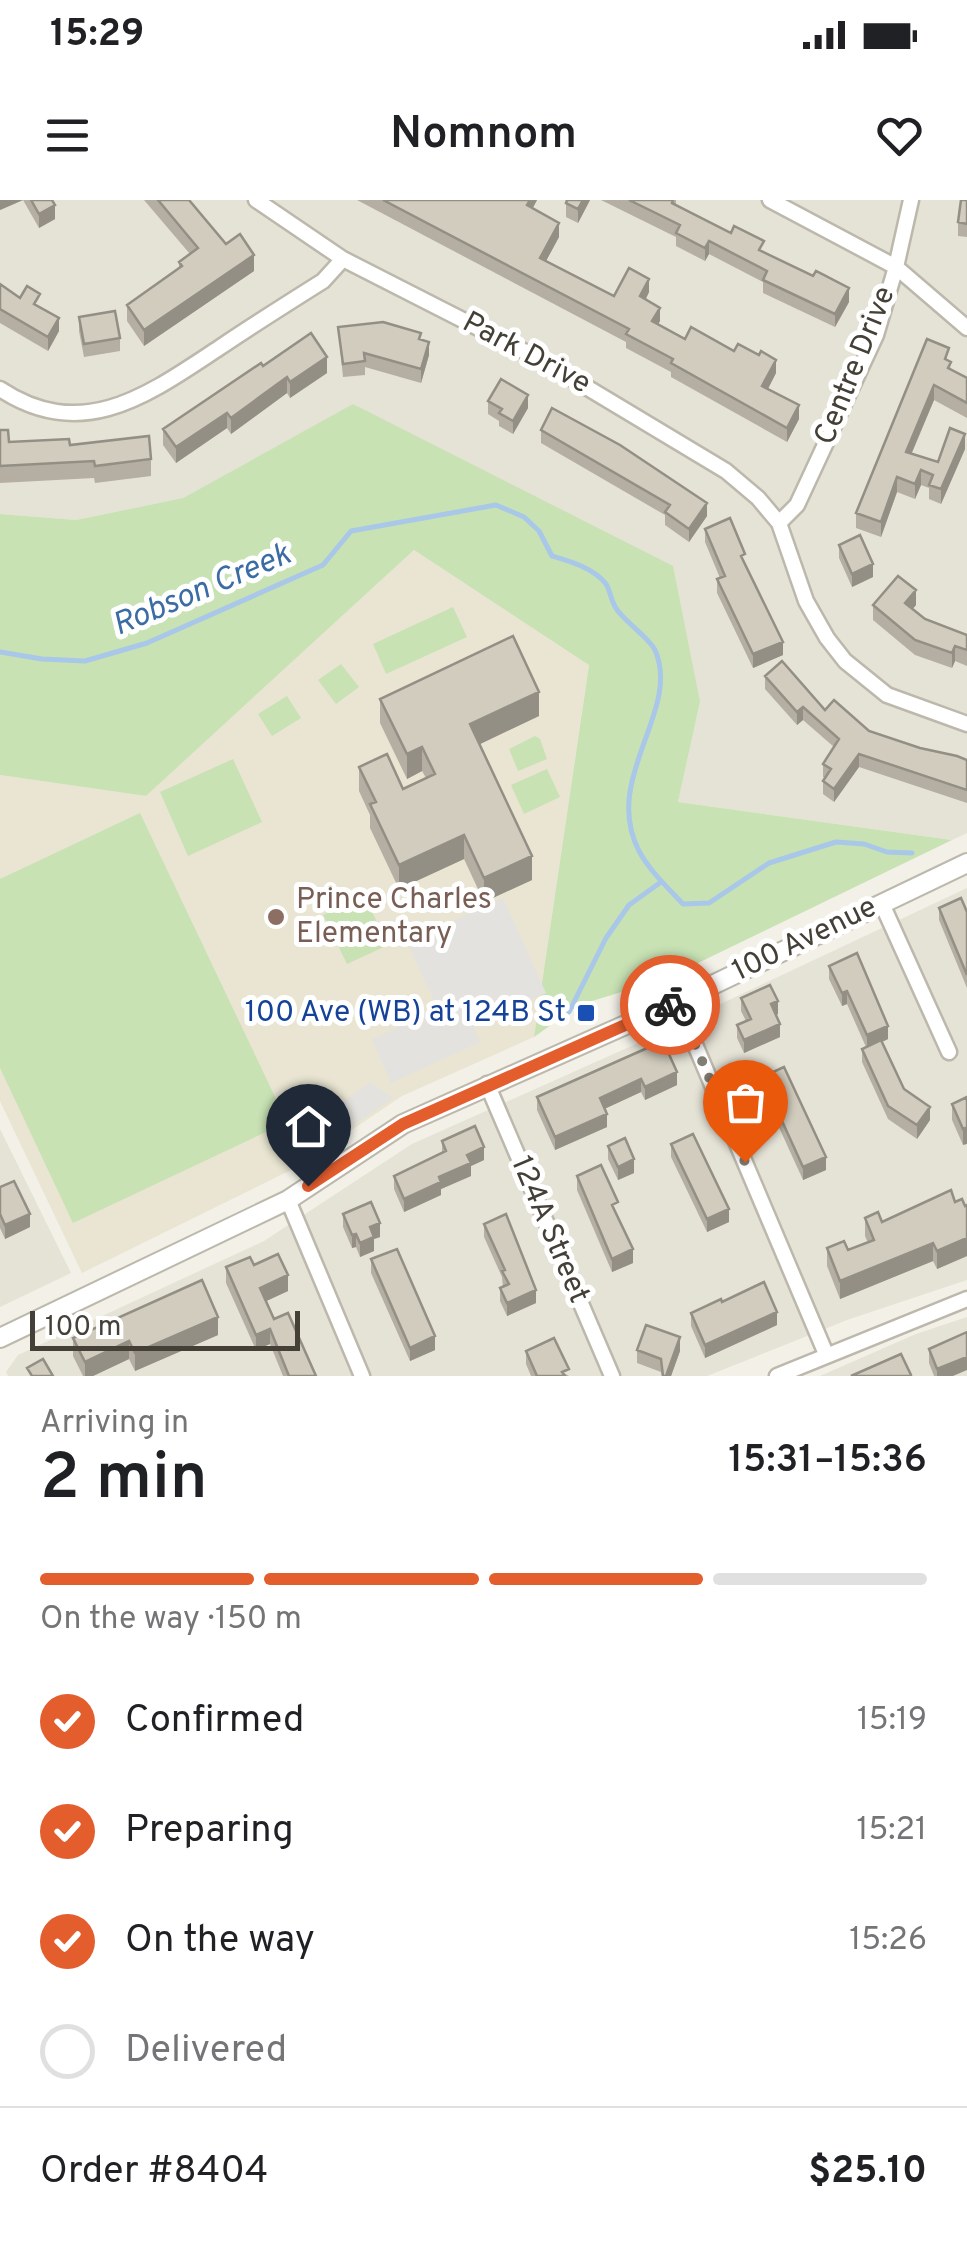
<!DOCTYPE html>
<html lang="en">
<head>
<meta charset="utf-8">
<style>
  :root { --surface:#fff; --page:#f2f2f2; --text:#202124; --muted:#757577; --line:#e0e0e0; --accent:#e35d2d }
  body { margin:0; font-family:Overpass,sans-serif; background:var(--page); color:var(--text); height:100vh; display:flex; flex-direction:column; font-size:38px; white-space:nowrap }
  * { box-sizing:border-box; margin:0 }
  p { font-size:32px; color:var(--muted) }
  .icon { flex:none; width:55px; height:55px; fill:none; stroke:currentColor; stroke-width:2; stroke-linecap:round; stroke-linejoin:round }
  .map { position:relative; height:1176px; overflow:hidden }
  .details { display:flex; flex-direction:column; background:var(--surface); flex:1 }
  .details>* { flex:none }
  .scale { position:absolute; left:30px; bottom:25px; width:270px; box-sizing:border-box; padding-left:10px; border:5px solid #444037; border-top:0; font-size:28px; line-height:35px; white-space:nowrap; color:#444037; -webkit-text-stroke:8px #fff; paint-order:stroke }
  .pin { position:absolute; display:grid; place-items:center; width:85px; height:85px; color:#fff; margin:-102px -42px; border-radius:50% 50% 50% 0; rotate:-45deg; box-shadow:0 0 10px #0007 }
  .pin .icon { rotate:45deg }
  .courier { position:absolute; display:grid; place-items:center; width:100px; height:100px; margin:-50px; border:8px solid #e35d2d; border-radius:50%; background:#fff; color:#222; box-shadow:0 2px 12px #0007 }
  .summary em { font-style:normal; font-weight:600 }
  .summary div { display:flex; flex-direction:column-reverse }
  .summary { display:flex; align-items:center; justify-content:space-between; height:170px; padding:0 40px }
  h1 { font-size:65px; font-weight:600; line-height:75px }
  .bar { display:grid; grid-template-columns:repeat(4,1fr); gap:15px 10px; align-content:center; height:120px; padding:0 40px }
  .bar i { height:12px; border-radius:8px; background:var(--line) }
  .bar .active { background:var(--accent) }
  .bar p { grid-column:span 4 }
  .line { display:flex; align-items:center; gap:25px; padding:0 40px; border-top:2px solid var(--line) }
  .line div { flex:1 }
  ol { padding:0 40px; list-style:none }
  li { display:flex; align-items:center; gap:30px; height:110px }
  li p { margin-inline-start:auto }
  li .icon { padding:10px; border-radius:50%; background:var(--accent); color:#fff; stroke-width:4 }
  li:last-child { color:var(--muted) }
  li i { width:55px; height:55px; border:5px solid var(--line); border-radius:50% }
  .status { display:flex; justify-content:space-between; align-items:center; height:70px; padding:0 50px; background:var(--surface); direction:ltr }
  .status svg { height:28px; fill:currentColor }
  header { display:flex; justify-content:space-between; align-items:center; height:130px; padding:0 40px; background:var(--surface); font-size:45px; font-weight:600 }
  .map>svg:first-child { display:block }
  .residential { fill:#e5e2d6 }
  .education { fill:#e9e5d2 }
  .green { fill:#c8e2b4 }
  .parking { fill:#e3e2de }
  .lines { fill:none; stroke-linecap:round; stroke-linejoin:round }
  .stream { stroke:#a9c7e8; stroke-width:5 }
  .minor-casing { stroke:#bcb8ab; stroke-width:19 }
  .tertiary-casing { stroke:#bcb8ab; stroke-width:22 }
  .minor { stroke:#fff; stroke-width:14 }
  .tertiary { stroke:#fff; stroke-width:18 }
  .wall { fill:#b5afa3 }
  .shaded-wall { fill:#938f85 }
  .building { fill:#d2ccbe; stroke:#938f85; stroke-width:2.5 }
  .done { stroke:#817e75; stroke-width:10; stroke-dasharray:0 18 }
  .route { stroke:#e35d2d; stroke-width:12 }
  .education-dot { fill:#8d6e63; stroke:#fff; stroke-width:4 }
  .transit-dot { fill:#1a4fb4; stroke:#fff; stroke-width:4 }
  .labels { text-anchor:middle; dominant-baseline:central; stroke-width:10; stroke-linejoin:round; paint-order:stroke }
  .street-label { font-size:30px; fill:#444037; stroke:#fff }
  .education-label { font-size:30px; fill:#785e54; stroke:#fff; text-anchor:start }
  .transit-label { font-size:30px; fill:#164399; stroke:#fff; text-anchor:end }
  .water-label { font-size:32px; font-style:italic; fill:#3b6ca4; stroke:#fff }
</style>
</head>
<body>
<div class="status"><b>15:29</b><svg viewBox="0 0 49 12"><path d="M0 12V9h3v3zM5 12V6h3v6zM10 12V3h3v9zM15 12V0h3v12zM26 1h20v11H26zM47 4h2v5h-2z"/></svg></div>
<header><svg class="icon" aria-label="menu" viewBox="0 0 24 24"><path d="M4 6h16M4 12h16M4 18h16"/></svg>Nomnom<svg class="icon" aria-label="heart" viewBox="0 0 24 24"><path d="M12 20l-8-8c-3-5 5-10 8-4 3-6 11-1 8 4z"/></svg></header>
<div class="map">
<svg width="967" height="1176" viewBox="0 0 967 1176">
  <rect width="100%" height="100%" fill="#f2f0e7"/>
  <path class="residential" d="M 0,0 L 967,0 L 967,633 L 952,640 L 678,602 L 700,502 L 354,204 L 183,298 L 76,320 L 0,314 Z
    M 967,688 L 967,1080 L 847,1120 L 707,1176 L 8,1176 L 6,1172 L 18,1155 L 264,1041 L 412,944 L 627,848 Z
    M 0,929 L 71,1073 L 0,1107 Z
    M 967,1117 L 967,1176 L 820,1176 L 916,1134 Z"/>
  <path class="education" d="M 414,350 L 589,464 L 534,837 L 402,896 L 297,967 L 82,1073 L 0,901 L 0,575 L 146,596 Z"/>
  <path class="green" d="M 353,204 L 673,366 L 700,502 L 678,602 L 952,640 L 667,778 L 579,805 L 534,837 L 589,465 L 414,350 L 146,596 L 0,575 L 0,314 L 76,320 L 183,298 Z
    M 453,407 L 467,437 L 386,474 L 373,444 Z
    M 341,464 L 359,487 L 336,504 L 318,480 Z
    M 287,496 L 301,518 L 272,536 L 258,514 Z
    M 535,536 L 540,539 L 547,559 L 518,571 L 509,549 Z
    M 233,559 L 262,622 L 188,656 L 160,592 Z
    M 547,569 L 560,597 L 524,614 L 511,585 Z
    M 140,613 L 287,922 L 73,1023 L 0,868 L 0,679 Z
    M 364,695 L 388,745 L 347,764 L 323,715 Z"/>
  <path class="parking" d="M 503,698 L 546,793 L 473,826 L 480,842 L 391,883 L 372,839 L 438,809 L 407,742 Z
    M 370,882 L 393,898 L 309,955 L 297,935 Z"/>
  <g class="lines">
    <path class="stream" d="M 0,452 L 42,459 L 85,461 L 147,443 L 323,365 L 351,331 L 496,305 L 524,317 L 539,331 L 552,356 C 569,361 594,368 606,384 C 611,392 611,403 618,411 C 627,423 649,438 655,450 C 682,511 601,578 639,651 C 649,670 668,688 683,704 L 709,703 L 769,663 L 836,642 L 864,644 L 887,652 L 912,653
      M 569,812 L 606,738 L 629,705 L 661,682"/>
    <defs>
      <path id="minor" d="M 256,0 L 343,59
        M 770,0 L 896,67 L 967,128
        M 0,189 C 83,244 149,194 219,148 C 253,125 288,103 323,81 L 343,59 L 543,161 L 726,271 L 758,298 L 779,323 L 806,401 L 827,438 L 845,461 L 887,495 L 967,524
        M 779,323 L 797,305 L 876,135 L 896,67 L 911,0
        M 882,704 L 949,852
        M 677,802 L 826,1154
        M 487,884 L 612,1176
        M 288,1000 L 362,1176
        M 777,1176 L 967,1099"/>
      <path id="tertiary" d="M 0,1138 L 288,1000 L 403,924 L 677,802 L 967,663"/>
    </defs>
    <use href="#minor" class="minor-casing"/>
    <use href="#tertiary" class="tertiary-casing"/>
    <use href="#minor" class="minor"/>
    <use href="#tertiary" class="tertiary"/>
  </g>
  <path class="wall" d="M 0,0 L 52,0 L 55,19 L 39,28 L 23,0 L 0,10 Z
    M 144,0 L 189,0 L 226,44 L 254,71 L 144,146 L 127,121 L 127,105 L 179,68 L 179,62 L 190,54 Z
    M 357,0 L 537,0 L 532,9 L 559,37 L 546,61 L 614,96 L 649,92 L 646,99 L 660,121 L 658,124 L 685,139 L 776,173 L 768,189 L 799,219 L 787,242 L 671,177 L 671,172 L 626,148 L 626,142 Z
    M 590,0 L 578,23 L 566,17 L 566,3 Z
    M 601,0 L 676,0 L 676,5 L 764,52 L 849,102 L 835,127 L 763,93 L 763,82 L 709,54 L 705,61 L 676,46 L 676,37 Z
    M 967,0 L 967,37 L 958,36 L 958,22 Z
    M 0,84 L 20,98 L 40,107 L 59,131 L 48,151 L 0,123 Z
    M 79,117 L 120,138 L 120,151 L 84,157 L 79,131 Z
    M 338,127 L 421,140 L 429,155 L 421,183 L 365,167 L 365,175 L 343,177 Z
    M 927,139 L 949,161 L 951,170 L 967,178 L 967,218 L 934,200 L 912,253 L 938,262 L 965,249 L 941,304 L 929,299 L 929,288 L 921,285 L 915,299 L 897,292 L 881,337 L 856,328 L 856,313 Z
    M 263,166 L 327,173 L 290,198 L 287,193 L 231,234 L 227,228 L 176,263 L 163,245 L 163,229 Z
    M 488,201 L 528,208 L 513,234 L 499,226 L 499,221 L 488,214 Z
    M 0,230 L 9,242 L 70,245 L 151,259 L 151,276 L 95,283 L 94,278 L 0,283 Z
    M 541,230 L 707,316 L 689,342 L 665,325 L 665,315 L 541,243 Z
    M 705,329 L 745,364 L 783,455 L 753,468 L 717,393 L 717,379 L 720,378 L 705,342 Z
    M 839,345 L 873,377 L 852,387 L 839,358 Z
    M 873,405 L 916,405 L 912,409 L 925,419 L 967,435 L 967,466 L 955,461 L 952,468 L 915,455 L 873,420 Z
    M 765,476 L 825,510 L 869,531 L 920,548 L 967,560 L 967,603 L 859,567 L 834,602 L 823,594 L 823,581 L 825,578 L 823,577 L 823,564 L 834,547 L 803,520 L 797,525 L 765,489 Z
    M 380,499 L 539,516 L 479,544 L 532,680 L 484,702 L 464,659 L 399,689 L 370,628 L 370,615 L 359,591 L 359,567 L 403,589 L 426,578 L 422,571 L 407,579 L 380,523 Z
    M 939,708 L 967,712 L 967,788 L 939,720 Z
    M 829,766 L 888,839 L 882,842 L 904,889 L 930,920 L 917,939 L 888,919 L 862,862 L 862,849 L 866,847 L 847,804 L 842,806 L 829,779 Z
    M 741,798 L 778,814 L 776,815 L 780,837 L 744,853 L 737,838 L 737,825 L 746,821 L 741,811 Z
    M 663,841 L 677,885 L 645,900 L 641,892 L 604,909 L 607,927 L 555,950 L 537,910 L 537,897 Z
    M 762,877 L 826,970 L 803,980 L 762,890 Z
    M 967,897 L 963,945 L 952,920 L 952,904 Z
    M 442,941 L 484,960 L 471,966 L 471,976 L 441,989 L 441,995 L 404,1012 L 394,989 L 394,976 L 442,953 Z
    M 671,944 L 729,1022 L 707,1032 L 671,957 Z
    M 608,946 L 634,973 L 618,980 L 608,959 Z
    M 577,976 L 617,1016 L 633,1063 L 612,1072 L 577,990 Z
    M 0,987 L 30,1027 L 5,1039 L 0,1028 Z
    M 955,1002 L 965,1006 L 967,1005 L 967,1056 L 937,1069 L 933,1061 L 840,1099 L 827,1066 L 827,1048 L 848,1050 L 868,1043 L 865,1036 L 865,1018 L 882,1022 Z
    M 343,1014 L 380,1037 L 374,1039 L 374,1051 L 360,1057 L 356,1047 L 352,1048 L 343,1027 Z
    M 484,1024 L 536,1103 L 507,1116 L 500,1101 L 500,1088 L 503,1087 L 502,1077 L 484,1037 Z
    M 371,1059 L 435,1150 L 410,1161 L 371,1073 Z
    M 254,1065 L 288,1091 L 266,1101 L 274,1119 L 316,1176 L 283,1176 L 270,1144 L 256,1150 L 226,1083 L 226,1067 Z
    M 722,1102 L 777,1125 L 705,1158 L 691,1126 L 691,1113 Z
    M 218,1135 L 135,1171 L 129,1159 L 93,1176 L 83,1176 L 73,1156 L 73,1138 Z
    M 929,1149 L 953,1176 L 934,1176 L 929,1163 Z
    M 637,1150 L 680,1151 L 671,1176 L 662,1176 L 661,1172 L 637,1163 Z
    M 526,1151 L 569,1176 L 531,1176 L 526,1164 Z"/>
  <path class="shaded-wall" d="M 0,0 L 23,0 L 0,10 Z
    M 530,0 L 537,0 L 527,19 L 527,5 Z
    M 583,0 L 590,0 L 578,23 L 578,9 Z
    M 55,5 L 55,19 L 39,28 L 39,14 Z
    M 559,23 L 559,37 L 540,72 L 540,58 Z
    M 709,41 L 709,54 L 705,61 L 705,48 Z
    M 254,55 L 254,71 L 144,146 L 144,130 Z
    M 649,79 L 649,92 L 640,110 L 640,96 Z
    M 849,88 L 849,102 L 835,127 L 835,114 Z
    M 660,108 L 660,121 L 652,135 L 652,121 Z
    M 59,118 L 59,131 L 48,151 L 48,137 Z
    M 429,142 L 429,155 L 421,183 L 421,169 Z
    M 327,157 L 327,173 L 290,198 L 290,182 Z
    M 776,160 L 776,173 L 762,200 L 762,186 Z
    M 287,177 L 287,193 L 231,234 L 231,218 Z
    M 934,185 L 934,200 L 906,266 L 906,252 Z
    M 528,195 L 528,208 L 513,234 L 513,221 Z
    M 799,205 L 799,219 L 787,242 L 787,228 Z
    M 227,213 L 227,228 L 176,263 L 176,247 Z
    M 965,234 L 965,249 L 941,304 L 941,289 Z
    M 921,270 L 921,285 L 915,299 L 915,284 Z
    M 897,277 L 897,292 L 881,337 L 881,322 Z
    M 707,303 L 707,316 L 689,342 L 689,329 Z
    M 873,364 L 873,377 L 852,387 L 852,374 Z
    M 916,390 L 916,405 L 905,418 L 905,403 Z
    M 783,442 L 783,455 L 753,468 L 753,454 Z
    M 955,446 L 955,461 L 952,468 L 952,453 Z
    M 539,492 L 539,516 L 470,549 L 470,524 Z
    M 803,507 L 803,520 L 797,525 L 797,512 Z
    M 422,547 L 422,571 L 407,579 L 407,554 Z
    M 859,554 L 859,567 L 834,602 L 834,589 Z
    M 464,635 L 464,659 L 399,689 L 399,665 Z
    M 532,656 L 532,680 L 484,702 L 484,678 Z
    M 847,791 L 847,804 L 842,806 L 842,793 Z
    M 778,801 L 778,814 L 771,817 L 771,804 Z
    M 780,824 L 780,837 L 744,853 L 744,840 Z
    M 888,826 L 888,839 L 867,849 L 867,835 Z
    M 677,872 L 677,885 L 645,900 L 645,887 Z
    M 641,879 L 641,892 L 600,911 L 600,898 Z
    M 930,907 L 930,920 L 917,939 L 917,925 Z
    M 607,914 L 607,927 L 555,950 L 555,937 Z
    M 967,927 L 967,944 L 963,945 L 963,929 Z
    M 484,947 L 484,960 L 471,966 L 471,976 L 441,989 L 441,995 L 404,1012 L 404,999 L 467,955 Z
    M 826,957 L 826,970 L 803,980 L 803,967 Z
    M 634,959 L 634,973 L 618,980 L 618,967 Z
    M 729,1009 L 729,1022 L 707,1032 L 707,1019 Z
    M 30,1014 L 30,1027 L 5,1039 L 5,1025 Z
    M 380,1023 L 380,1037 L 374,1039 L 374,1051 L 360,1057 L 360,1043 L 370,1027 Z
    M 356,1034 L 356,1047 L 352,1048 L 352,1035 Z
    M 967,1038 L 967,1056 L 937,1069 L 937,1051 Z
    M 933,1043 L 933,1061 L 840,1099 L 840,1081 Z
    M 633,1049 L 633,1063 L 612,1072 L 612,1059 Z
    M 288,1075 L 288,1091 L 260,1104 L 260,1088 Z
    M 536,1090 L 536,1103 L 507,1116 L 507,1103 Z
    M 777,1112 L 777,1125 L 705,1158 L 705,1145 Z
    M 218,1117 L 218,1135 L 135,1171 L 135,1153 Z
    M 270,1129 L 270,1144 L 256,1150 L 256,1135 Z
    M 435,1136 L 435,1150 L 410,1161 L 410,1148 Z
    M 680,1137 L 680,1151 L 671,1176 L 666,1176 Z
    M 129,1141 L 129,1159 L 93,1176 L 85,1176 L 85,1162 Z
    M 967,1157 L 967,1170 L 953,1176 L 937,1176 L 937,1169 Z"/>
  <path class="building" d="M 31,0 L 52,0 L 55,5 L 39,14 Z
    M 158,0 L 189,0 L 226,44 L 240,34 L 254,55 L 144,130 L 127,105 L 182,66 L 179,62 L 198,48 Z
    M 383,0 L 530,0 L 527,5 L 559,23 L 540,58 L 614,96 L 629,68 L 649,79 L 640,96 L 660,108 L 652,121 L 685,139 L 691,127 L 734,151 L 738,144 L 759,155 L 761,151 L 776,160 L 762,186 L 799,205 L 787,228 L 671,163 L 673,159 L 626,134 L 629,129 Z
    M 567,0 L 583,0 L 578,9 L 566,3 Z
    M 629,0 L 673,0 L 672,3 L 731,33 L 734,26 L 764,41 L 759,50 L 813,76 L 816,71 L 849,88 L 835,114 L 763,80 L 767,71 L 709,41 L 705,48 L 676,33 L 680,25 Z
    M 961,0 L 967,0 L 967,24 L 958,22 Z
    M 0,84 L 20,98 L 27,86 L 40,94 L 34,104 L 59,118 L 48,137 L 0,109 Z
    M 115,111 L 120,138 L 84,144 L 79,117 Z
    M 383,122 L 421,133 L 419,139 L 429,142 L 421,169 L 364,153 L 365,161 L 343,164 L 338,127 Z
    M 311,133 L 327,157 L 290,182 L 287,177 L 231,218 L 227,213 L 176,247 L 163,229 L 261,163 L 263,166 Z
    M 927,139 L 949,148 L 945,159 L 951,162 L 948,168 L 967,178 L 967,203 L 934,185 L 906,252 L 938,262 L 950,228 L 965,234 L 941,289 L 929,285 L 933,275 L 921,270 L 915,284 L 897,277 L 881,322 L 856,313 Z
    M 501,179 L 528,195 L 513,221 L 499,213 L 502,209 L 488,201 Z
    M 552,208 L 620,245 L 707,303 L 689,329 L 665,312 L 670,305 L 541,230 Z
    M 0,230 L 8,230 L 9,242 L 69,239 L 70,245 L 149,236 L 151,259 L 95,266 L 94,261 L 0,266 Z
    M 730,318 L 745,354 L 741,356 L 783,442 L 753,454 L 717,379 L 725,376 L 705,329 Z
    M 860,335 L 873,364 L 852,374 L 839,345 Z
    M 898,376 L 916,390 L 905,403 L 925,419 L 967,435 L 967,450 L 955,446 L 952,453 L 915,440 L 873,405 Z
    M 513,436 L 539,492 L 470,524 L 532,656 L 484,678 L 464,635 L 399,665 L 370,604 L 376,602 L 359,567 L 387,554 L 403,589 L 435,574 L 422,547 L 407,554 L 380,499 Z
    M 782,461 L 825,510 L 834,500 L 869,531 L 920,548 L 957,556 L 967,560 L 967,590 L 859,554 L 834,589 L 823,581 L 831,569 L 823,564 L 839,539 L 803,507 L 797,512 L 765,476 Z
    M 961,698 L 967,712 L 967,775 L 939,708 Z
    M 857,753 L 888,826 L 867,835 L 847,791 L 842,793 L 829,766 Z
    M 770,785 L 778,801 L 771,804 L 780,824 L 744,840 L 737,825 L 751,819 L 741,798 Z
    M 881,840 L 904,889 L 930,907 L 917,925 L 888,906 L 862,849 Z
    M 663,841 L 677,872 L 645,887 L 641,879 L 600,898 L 607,914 L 555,937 L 537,897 Z
    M 784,867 L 826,957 L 803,967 L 762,877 Z
    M 967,897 L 967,927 L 963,929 L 952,904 Z
    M 475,926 L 484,947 L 467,955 L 471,963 L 439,977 L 441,982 L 404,999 L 394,976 L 446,951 L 442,941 Z
    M 693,934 L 729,1009 L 707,1019 L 671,944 Z
    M 625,938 L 634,959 L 618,967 L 608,946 Z
    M 601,965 L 618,1002 L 612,1005 L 633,1049 L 612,1059 L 577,976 Z
    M 14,981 L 30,1014 L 5,1025 L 0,1014 L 0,987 Z
    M 951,990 L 955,1002 L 962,999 L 965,1006 L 967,1005 L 967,1038 L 937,1051 L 933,1043 L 840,1081 L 827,1048 L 844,1041 L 848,1050 L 874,1040 L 865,1018 L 878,1012 L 882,1022 Z
    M 371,1002 L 380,1023 L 370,1027 L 374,1037 L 360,1043 L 356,1034 L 352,1035 L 343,1014 Z
    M 506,1014 L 536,1090 L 507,1103 L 500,1088 L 509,1084 L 502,1071 L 505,1070 L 484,1024 Z
    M 397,1049 L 435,1136 L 410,1148 L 371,1059 Z
    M 278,1054 L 288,1075 L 260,1088 L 274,1119 L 288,1113 L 316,1176 L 289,1176 L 270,1129 L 256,1135 L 226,1067 L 250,1057 L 254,1065 Z
    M 202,1080 L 218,1117 L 135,1153 L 129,1141 L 85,1162 L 73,1138 Z
    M 764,1082 L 777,1112 L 705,1145 L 691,1113 L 721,1099 L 722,1102 Z
    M 646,1125 L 680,1137 L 666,1176 L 663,1176 L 661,1159 L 637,1150 Z
    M 967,1132 L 967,1157 L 937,1169 L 929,1149 Z
    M 554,1138 L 569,1169 L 562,1172 L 565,1176 L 537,1176 L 526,1151 Z
    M 901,1154 L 911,1175 L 910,1176 L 851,1176 Z
    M 43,1159 L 53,1176 L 32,1176 L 27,1168 Z"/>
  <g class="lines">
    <path class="done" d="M 670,805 L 677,802 L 745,962"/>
    <path class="route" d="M 308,986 L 403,924 L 670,805"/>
  </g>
  <circle class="education-dot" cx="276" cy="717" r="10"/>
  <rect class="transit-dot" x="576" y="803" width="20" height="20" rx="5"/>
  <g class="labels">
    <g class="street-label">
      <text transform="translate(526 154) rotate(28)">Park Drive</text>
      <text transform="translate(856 166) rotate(-68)">Centre Drive</text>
      <text transform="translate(805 740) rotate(-26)">100 Avenue</text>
      <text transform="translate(549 1030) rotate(67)">124A Street</text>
    </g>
    <g class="education-label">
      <text x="296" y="700">Prince Charles<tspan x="296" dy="34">Elementary</tspan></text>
    </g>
    <g class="transit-label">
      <text x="566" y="813">100 Ave (WB) at 124B St</text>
    </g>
    <g class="water-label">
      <text transform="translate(202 391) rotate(-23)">Robson Creek</text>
    </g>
  </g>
</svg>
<div class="scale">100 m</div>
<div class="pin" style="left:745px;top:962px;background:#ea580c"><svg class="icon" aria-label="bag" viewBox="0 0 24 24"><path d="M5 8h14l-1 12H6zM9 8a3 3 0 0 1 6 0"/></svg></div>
<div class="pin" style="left:308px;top:986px;background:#1f2937"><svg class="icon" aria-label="home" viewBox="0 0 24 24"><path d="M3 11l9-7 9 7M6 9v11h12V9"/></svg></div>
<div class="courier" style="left:670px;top:805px"><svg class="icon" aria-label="bike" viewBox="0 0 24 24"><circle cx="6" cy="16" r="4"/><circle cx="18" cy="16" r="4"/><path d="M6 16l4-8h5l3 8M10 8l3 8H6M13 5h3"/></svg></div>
</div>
<section class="details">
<div class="summary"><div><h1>2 min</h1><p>Arriving in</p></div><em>15:31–15:36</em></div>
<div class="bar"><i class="active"></i><i class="active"></i><i class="active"></i><i></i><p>On the way · 150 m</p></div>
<ol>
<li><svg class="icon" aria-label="check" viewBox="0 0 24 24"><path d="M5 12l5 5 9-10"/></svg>Confirmed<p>15:19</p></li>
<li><svg class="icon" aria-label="check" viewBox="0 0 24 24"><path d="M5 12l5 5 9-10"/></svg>Preparing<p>15:21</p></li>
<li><svg class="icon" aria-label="check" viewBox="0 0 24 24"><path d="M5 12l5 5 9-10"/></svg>On the way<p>15:26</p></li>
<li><i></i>Delivered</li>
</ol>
<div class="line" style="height:130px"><div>Order #8404</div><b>$25.10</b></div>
</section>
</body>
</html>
